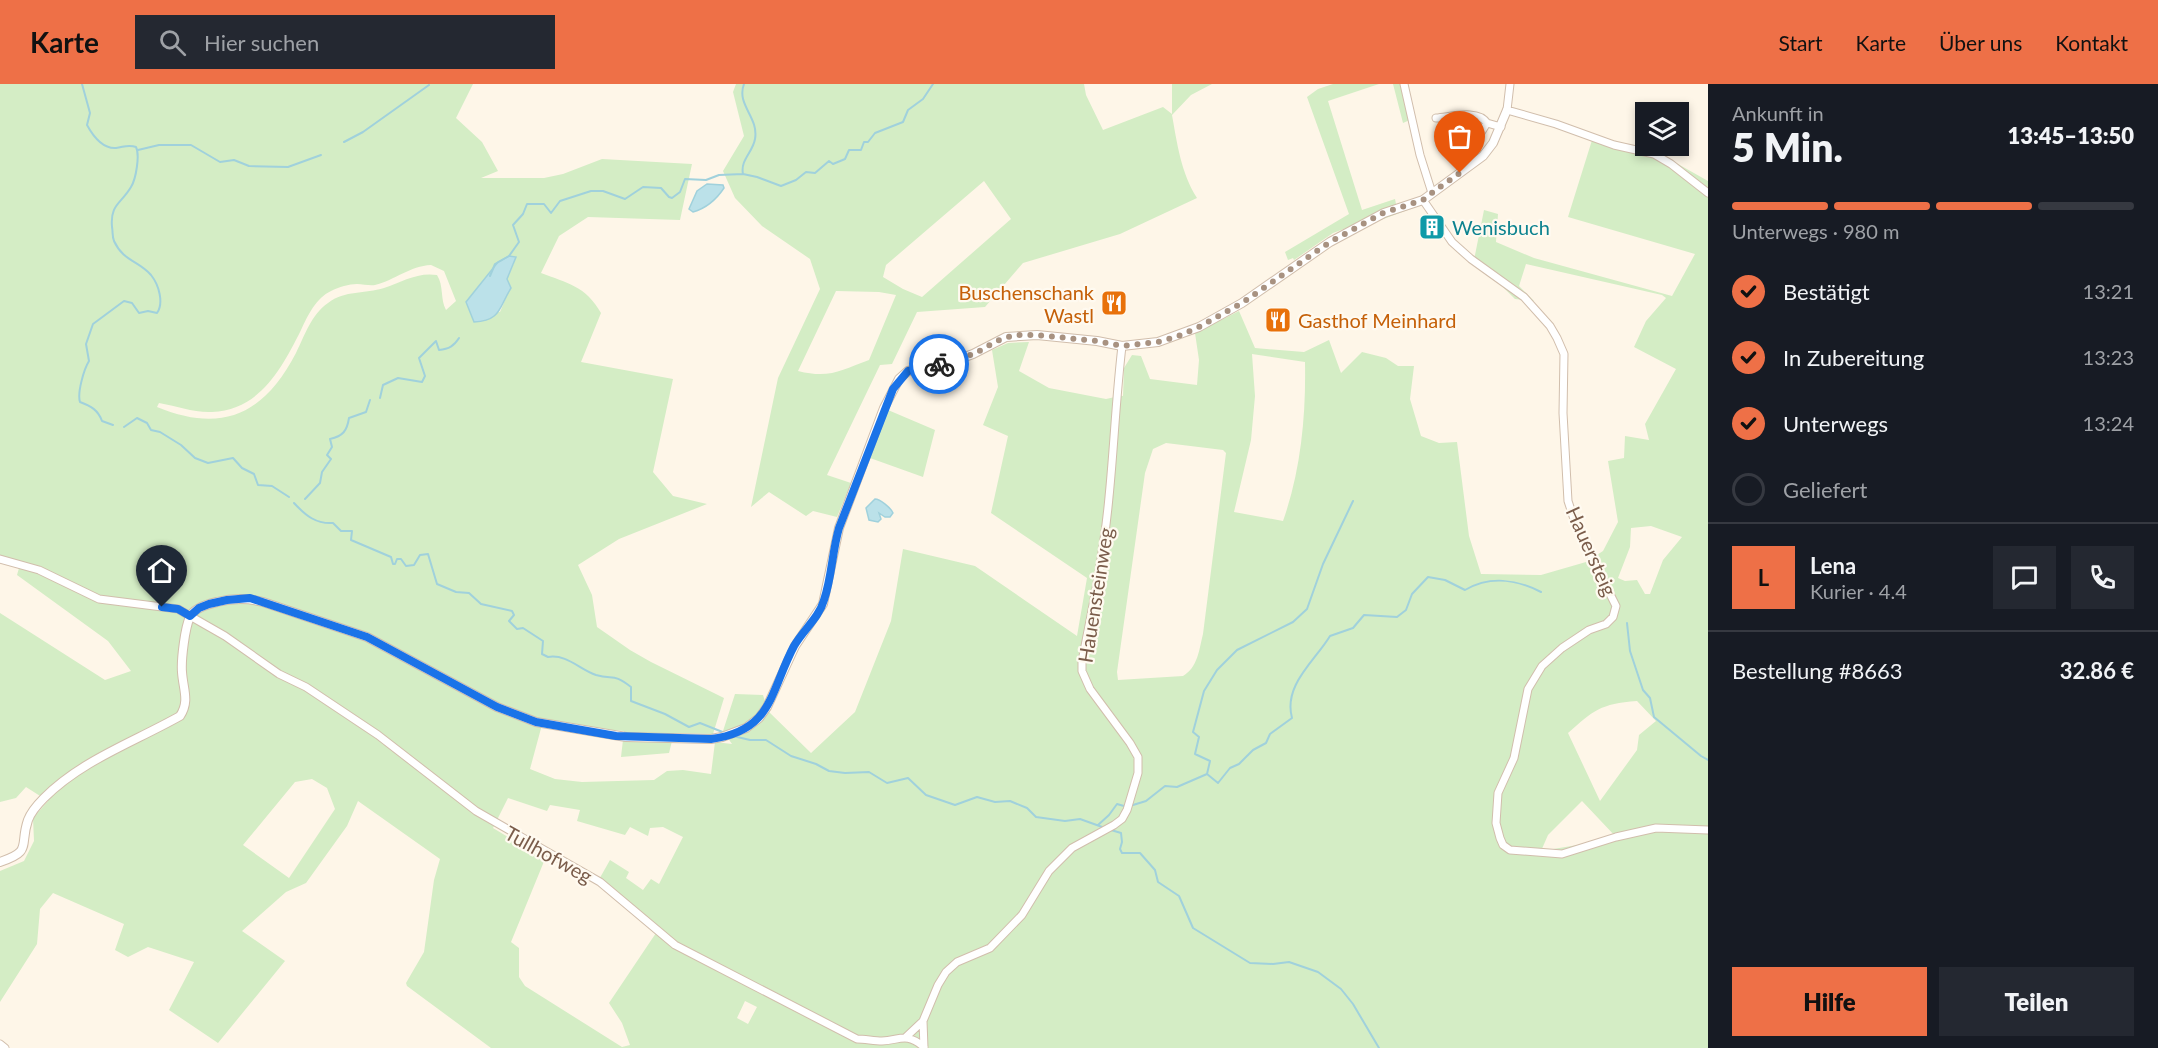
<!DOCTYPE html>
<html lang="de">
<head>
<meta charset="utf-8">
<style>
  :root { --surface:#171b24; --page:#242831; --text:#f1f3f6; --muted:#9ea1a6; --line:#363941; --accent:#ee7047 }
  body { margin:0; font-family:Lato,sans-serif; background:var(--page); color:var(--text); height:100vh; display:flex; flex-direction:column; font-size:22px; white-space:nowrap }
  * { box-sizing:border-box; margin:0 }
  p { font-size:20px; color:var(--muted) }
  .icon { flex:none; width:33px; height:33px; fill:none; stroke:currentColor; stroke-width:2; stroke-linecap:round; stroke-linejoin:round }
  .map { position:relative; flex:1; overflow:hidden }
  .side { display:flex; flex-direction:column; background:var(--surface); width:450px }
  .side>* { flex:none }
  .tools { position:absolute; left:1635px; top:18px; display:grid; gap:12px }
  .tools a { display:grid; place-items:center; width:54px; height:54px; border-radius:0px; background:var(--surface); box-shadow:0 3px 9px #0003; font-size:30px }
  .pin { position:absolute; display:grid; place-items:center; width:51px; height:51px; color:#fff; margin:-62px -26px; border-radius:50% 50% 50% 0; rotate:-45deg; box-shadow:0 0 6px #0007 }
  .pin .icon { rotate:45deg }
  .courier { position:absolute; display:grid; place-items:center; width:60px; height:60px; margin:-30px; border:4px solid #1a73e8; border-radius:50%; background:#fff; color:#222; box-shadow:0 2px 8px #0007 }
  .overview em { font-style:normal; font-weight:800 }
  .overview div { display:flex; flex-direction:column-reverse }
  .overview { display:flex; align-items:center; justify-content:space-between; height:102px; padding:0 24px }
  h1 { font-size:39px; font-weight:800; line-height:45px }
  .bar { display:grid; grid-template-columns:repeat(4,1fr); gap:9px 6px; align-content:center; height:72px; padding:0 24px }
  .bar i { height:8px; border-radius:4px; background:var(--line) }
  .bar .active { background:var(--accent) }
  .bar p { grid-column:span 4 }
  .line { display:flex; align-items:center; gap:15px; padding:0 24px; border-top:2px solid var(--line) }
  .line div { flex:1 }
  .round { display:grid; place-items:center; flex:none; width:63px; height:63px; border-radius:0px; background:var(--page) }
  ol { padding:0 24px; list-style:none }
  li { display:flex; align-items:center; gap:18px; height:66px }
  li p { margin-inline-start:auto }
  li .icon { padding:6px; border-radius:50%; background:var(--accent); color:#111; stroke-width:4 }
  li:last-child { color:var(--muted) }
  li i { width:33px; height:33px; border:3px solid var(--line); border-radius:50% }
  .primary-button { display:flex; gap:12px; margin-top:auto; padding:12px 24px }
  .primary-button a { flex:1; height:69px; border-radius:0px; background:var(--accent); color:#111; font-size:24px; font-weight:800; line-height:69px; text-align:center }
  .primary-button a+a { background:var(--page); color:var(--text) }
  header { display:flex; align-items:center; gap:36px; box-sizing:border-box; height:84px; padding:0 30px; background:var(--accent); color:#111 }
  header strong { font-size:28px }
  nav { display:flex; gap:33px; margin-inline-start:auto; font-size:21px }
  .search { width:420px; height:54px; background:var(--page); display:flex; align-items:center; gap:15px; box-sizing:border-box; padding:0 21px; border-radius:0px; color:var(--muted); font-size:22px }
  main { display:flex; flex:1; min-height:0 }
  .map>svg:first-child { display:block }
  .green { fill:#d4edc5; fill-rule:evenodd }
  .water { fill:#bbe1e9; stroke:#a0d1dc; stroke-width:1.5 }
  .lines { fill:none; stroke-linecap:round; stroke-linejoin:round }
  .stream { stroke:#a0d1dc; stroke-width:2 }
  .minor-casing { stroke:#d1beac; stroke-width:9 }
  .tertiary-casing { stroke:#d1beac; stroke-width:10 }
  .minor { stroke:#fff; stroke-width:7 }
  .tertiary { stroke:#fff; stroke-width:8 }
  .done { stroke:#a89281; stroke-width:6; stroke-dasharray:0 10.8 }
  .route { stroke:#1a73e8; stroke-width:8 }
  .labels { text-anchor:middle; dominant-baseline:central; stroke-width:4.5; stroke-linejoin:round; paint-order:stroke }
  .culture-label { font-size:20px; fill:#0d838f; stroke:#fffaf0; text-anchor:start }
  .food-label { font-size:20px; fill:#c56008; stroke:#fffaf0; text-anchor:end }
  .street-label { font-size:20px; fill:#7a5c4a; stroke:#fffaf0 }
</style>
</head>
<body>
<header>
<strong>Karte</strong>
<div class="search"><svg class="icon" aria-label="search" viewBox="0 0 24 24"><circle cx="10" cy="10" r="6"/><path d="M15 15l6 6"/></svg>Hier suchen</div>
<nav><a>Start</a><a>Karte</a><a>Über uns</a><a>Kontakt</a></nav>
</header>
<main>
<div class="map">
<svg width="1708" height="964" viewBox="0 0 1708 964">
  <rect width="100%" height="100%" fill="#fef6e8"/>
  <path class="green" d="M 0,0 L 473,0 L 456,34 L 482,58 L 498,87 L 481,94 L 544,94 L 563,90 L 602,75 L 692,80 L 680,136 L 588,133 L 559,152 L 541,189 C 567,199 586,202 601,229 L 581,278 L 673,295 L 653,388 L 673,412 L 707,420 L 619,455 L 578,481 L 592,511 L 597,543 L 630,566 L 651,578 L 724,614 L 713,650 L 674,649 L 669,669 L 621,673 L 624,647 L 578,643 L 543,637 L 530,685 L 555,695 L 582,698 L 654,696 L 667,687 L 683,686 L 711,690 L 715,658 L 732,660 L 723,647 L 735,610 L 763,611 L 768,627 L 811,669 L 855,628 L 891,537 L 903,465 L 975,482 L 1077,552 L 1087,494 L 991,429 L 1008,352 L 983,341 L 998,303 L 992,266 L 1008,259 L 1029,258 L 1019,287 L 1049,304 L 1106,315 L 1115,313 L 1116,311 L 1123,312 L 1124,284 L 1132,271 L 1141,272 L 1150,295 L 1197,301 L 1199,276 L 1195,249 L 1239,227 L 1255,264 L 1304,268 L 1329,256 L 1341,289 L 1362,268 L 1386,274 L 1398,282 L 1414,282 L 1410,315 L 1421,352 L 1439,359 L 1457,358 L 1469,452 L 1481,490 L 1541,491 L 1586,478 L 1603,467 L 1618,438 L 1608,377 L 1624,374 L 1625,352 L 1649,356 L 1645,340 L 1676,285 L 1634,263 L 1646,237 L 1666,214 L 1662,211 L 1526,180 L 1519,202 L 1534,217 L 1515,215 L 1500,200 L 1473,181 L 1484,126 L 1498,130 L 1496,158 L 1534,174 L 1672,212 L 1695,170 L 1568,133 L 1593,53 L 1655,67 L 1708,97 L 1708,964 L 491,964 L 407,902 L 406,899 L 424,868 L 434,796 L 440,775 L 358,717 L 347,742 L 306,799 L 286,808 L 242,847 L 285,877 L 218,959 L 169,926 L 194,878 L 148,863 L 128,873 L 115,866 L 124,840 L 53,809 L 40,825 L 37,860 L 0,918 L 0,787 L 24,777 L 34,757 L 33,734 L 48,717 L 26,703 L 16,714 L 0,718 L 0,529 L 105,596 L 131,587 L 108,557 L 17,491 L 21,477 L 0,472 ZM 498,178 L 514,179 L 507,195 L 510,204 L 500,228 L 466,219 ZM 431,181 L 444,187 L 456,217 L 446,226 C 440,215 444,202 437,191 C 417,188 402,198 384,204 C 365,210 345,206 328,219 C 311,231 305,251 296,269 C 264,330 223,350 157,323 L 159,319 C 176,322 195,329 212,328 C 260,326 282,284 301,246 C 308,231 316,214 331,207 C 339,203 349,200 357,200 C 363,200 370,202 375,201 C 395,196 410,182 431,181 ZM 1252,270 L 1305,278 C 1306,332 1301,386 1283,437 L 1234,428 L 1251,356 L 1255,312 ZM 1166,359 L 1223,366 L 1226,369 L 1203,550 C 1199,566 1198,583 1183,592 L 1118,596 L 1117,588 L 1145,389 L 1153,365 ZM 1651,442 L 1682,453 L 1663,476 L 1650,510 L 1645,510 L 1637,496 L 1625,497 L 1618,494 L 1630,463 L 1631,444 ZM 1637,617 L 1656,637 L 1639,651 L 1637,666 L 1600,717 L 1568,649 C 1594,626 1600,620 1637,617 ZM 312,695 L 327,704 L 335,725 L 289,794 L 243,761 L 295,698 ZM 508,714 L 547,727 L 550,721 L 580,726 L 577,737 L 625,751 L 630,743 L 648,752 L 650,744 L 663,743 L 683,753 L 659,800 L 651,795 L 643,806 L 626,794 L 629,788 L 610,776 L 597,799 L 656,849 L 609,919 L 622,939 L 630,961 L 622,963 L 525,902 L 519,893 L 519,864 L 511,858 L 545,775 L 493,744 ZM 1582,717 L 1616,753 L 1608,756 L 1541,767 L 1548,751 ZM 745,917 L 757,923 L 748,940 L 737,934 Z
    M 736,0 L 1084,0 L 1086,11 L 1103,46 L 1163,23 L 1172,30 L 1172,0 L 1212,0 L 1191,11 L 1172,31 C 1177,59 1181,89 1197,114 L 1120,150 L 1023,179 L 985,223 L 917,228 L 892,280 L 880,281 L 827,391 L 851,399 L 837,433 L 813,427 L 806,432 L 769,408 L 751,423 L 778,294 L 820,205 L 810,175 L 762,142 L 735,114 L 723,87 L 744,52 L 733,8 ZM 984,97 L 1011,135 L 922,213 L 903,205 L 883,193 L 886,181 ZM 836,207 L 879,208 L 896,211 L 869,276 C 841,286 830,295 798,287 Z
    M 1333,0 L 1379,0 L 1328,17 L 1362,126 L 1395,115 L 1396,120 L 1413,124 L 1378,137 L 1356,148 L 1352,142 L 1333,149 L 1294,176 L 1293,174 L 1288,176 L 1285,168 L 1349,130 L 1307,13 L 1318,5 Z
    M 1393,0 L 1406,0 L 1412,35 L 1403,39 Z
    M 888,326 L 935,346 L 923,393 L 870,374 Z"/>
  <path class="water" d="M 707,100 L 723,101 L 724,104 C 716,116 707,124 693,128 L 689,125 L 697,107 Z
    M 509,172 L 516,173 L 507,195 L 511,204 C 499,223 501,237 474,238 L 466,218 L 498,178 Z
    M 875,415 C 880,415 891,424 893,429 L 890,433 L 885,433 L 879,429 L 881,435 L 878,438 L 869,436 L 866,424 Z"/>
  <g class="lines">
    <path class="stream" d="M 82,0 L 90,29 L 87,41 C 93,52 102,65 116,64 C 124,63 128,60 136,63 C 140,71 136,95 131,103 C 121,120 110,120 112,143 C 113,148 112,152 114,157 C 123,177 139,177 151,191 C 159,201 164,219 157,229 L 148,227 L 139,229 L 132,219 L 124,217 L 93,240 L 86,260 L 89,277 C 84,285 77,309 80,318 C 91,322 98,326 102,337 L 113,341
      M 344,58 L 363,48 L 429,1
      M 138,66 L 159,61 L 191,61 L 220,78 L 234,76 L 249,82 L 288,83 L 321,71
      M 743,90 C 740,76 753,68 755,55 C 759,33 736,21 744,0
      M 490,192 L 495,180 L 509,172 L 519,158 L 513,141 L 523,130 L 527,120 L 544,120 L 551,129 L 560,117 L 591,107 L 603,107 L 625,115 L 643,103 L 661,104 L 669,113 L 672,114 L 680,108 L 685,95 L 706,96 L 719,91 L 743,90 L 757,93 L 781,102 L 796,96 L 806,88 L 815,89 L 829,77 L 833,80 L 845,75 L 849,66 L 861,66 L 864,58 L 868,58 L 875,49 L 903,38 L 908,26 L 923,15 L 933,0
      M 380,314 L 383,301 L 398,294 L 422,298 L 425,292 L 419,274 L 436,257 L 439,266 C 449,265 454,262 459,254
      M 124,343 L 137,334 L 147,339 L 151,346 L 160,348 L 181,361 L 195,374 L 208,379 L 233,374 L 242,384 L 254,390 L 258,401 L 272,402 L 289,413
      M 305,415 L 320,399 L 322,388 L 331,375 L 327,371 L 332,363 L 330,355 C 343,352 347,347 349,334 L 366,328 L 370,316
      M 294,419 C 306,432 316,440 333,439 L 341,447 L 352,447 L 351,456 L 391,473 L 393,480 L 395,480 L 397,475 L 401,475 L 406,482 L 414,481 L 420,471 L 428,470 L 437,500 L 456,508 L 469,509 L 481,520 L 512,527 L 514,531 L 509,537 L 517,545 L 523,544 L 543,557 L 542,570 L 548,573 C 567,570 579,585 596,591 C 614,596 613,589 631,603 L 631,617 L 665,630 L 689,643 L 700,639 L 725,649
      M 1627,539 L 1630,567 L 1643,606 L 1650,614 L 1654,633 L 1701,672 L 1708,676
      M 733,652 L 750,656 L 766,656 L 791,672 L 816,680 L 829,687 L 845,689 L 869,688 L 887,699 L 908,694 L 926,711 L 955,721 L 977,713 L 995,718 L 1010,717 L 1027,724 L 1036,733 L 1065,737 L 1080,735 L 1105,744
      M 1207,690 L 1210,677 L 1195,670 L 1199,653 L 1193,648 L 1204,607 L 1217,586 L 1237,566 L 1293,538 L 1307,525 L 1323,480 L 1353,417
      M 1133,721 L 1146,717 L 1165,702 L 1177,703 L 1207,690 L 1218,699 L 1230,684 L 1239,680 L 1253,666 L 1266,659 L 1270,650 L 1292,634 C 1283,601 1315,577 1330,552 L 1353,544 L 1364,531 L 1397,533 L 1406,526 L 1412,510 L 1428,493 L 1445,496 L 1465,506 C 1489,492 1516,495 1541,508
      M 1098,741 L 1109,731 L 1117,720 L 1124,722
      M 1111,746 L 1121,749 L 1122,758 L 1120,765 L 1122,769 L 1140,769 L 1155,786 L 1158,798 L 1179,812 L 1193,844 L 1250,879 L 1273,880 L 1289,878 L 1318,888 L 1341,905 L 1353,920 L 1379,964"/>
    <defs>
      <path id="minor" d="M 1404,0 L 1420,71 L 1432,109
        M 1510,0 L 1507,26 L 1556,40 L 1614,61 L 1654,70 L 1671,80 L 1708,109
        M 1436,34 C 1451,33 1478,25 1487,39 L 1501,43
        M 1466,61 L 1474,60 L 1487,39
        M 1423,116 L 1452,158 L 1471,175 L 1524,213 L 1550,242 L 1557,254 L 1564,270 L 1563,329 L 1568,417 L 1577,444 L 1616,522 L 1613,533 L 1606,540 L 1589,546 L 1562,564 L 1542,582 L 1528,605 L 1514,674 L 1498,709 L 1496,739 L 1500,754 L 1503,761 L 1510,766 L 1562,770 L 1616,753 L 1656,744 L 1708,746
        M 0,475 L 39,486 L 99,515 L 178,525 L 190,532 L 225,552 L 279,590 L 306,603 L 378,651 L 476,727 L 600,798 L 675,861 L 857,955 C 865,955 874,957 882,957 C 901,956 906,948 924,963
        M 923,937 L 924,964
        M 906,953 L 923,937 L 938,901 L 946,888 L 957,878 L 990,864 L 1022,831 L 1049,787 L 1072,764 L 1114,741 L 1122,735 L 1127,726 L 1138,689 L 1138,673 L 1130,659 L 1090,605 L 1082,587 L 1082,577 C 1093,522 1104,468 1109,413 C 1114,363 1116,313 1122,262
        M 0,960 L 5,964"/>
      <path id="tertiary" d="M 0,778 C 33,767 19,762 28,736 C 31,728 38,720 44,714 C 82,676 134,658 180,632 C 190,617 183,605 182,588 C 181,576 185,543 190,533 C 194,524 208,520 217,518 C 233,514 248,514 263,518 L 367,553 L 497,623 L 536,638 L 626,653 L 711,655 L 722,653 L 746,644 L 759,634 L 767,623 L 795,562 L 823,520 L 839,444 L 884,324 L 899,295 L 908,287 L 954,277 L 973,270 L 1006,253 L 1037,251 L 1097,257 L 1122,262 L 1158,258 L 1199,243 L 1242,219 L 1330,158 L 1384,129 L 1423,116 L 1483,72 L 1493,59 L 1507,26"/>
    </defs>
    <use href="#minor" class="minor-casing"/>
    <use href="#tertiary" class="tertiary-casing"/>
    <use href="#minor" class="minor"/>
    <use href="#tertiary" class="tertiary"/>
  </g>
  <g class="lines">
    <path class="done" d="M 939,280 L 974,270 L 997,257 L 1014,251 L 1037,251 L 1097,257 L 1122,262 L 1158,258 L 1176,253 L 1199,243 L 1242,219 L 1330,158 L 1383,129 L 1423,116 L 1437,105 L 1460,89"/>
    <path class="route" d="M 162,523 L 178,525 L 190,532 L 199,524 L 209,520 L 227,516 L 250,514 L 367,553 L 497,623 L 536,638 L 616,652 L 711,655 C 773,647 770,607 794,562 C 803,546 819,534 824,516 C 832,493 832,468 839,444 L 893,305 L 908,287 L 939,280"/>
  </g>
  <defs>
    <symbol id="building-square" viewBox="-11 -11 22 22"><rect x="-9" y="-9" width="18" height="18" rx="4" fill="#0f9aa8" stroke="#fffaf0"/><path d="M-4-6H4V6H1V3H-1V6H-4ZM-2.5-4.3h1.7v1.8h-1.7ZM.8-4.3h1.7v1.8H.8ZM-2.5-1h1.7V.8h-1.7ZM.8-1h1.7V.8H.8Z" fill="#fff"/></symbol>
    <symbol id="restaurant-square" viewBox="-11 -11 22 22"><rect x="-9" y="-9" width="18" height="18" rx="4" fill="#e8710a" stroke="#fffaf0"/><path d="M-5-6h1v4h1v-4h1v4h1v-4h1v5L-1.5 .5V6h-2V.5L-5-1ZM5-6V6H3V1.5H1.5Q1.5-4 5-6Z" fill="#fff"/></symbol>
  </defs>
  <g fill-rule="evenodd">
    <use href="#building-square" x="1417" y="128" width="30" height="30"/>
    <use href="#restaurant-square" x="1099" y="204" width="30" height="30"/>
    <use href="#restaurant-square" x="1263" y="221" width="30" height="30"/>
  </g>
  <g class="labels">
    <g class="culture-label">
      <text x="1452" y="143">Wenisbuch</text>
    </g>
    <g class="food-label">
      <text x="1094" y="208">Buschenschank<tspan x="1094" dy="23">Wastl</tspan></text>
      <text x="1298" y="236" text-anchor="start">Gasthof Meinhard</text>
    </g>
    <g class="street-label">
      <text transform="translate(1592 467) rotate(66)">Hauersteig</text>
      <text transform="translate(1095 511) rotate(-81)">Hauensteinweg</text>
      <text transform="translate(549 770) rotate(29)">Tullhofweg</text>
    </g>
  </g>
</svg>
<div class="tools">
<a><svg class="icon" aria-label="layers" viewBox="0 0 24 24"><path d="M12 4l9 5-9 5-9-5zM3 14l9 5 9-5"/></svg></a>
</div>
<div class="pin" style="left:1460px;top:89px;background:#ea580c"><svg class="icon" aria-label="bag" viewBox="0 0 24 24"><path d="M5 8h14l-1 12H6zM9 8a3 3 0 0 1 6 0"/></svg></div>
<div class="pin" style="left:162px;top:523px;background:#1f2937"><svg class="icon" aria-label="home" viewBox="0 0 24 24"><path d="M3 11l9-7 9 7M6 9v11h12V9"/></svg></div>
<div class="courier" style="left:939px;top:280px"><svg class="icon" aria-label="bike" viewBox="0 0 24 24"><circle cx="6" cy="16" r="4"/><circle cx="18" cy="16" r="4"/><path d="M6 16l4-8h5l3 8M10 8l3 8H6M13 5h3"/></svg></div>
</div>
<section class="side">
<div class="overview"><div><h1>5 Min.</h1><p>Ankunft in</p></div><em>13:45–13:50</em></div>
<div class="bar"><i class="active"></i><i class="active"></i><i class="active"></i><i></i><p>Unterwegs · 980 m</p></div>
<ol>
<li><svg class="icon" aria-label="check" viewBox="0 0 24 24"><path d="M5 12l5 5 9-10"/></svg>Bestätigt<p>13:21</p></li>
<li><svg class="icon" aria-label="check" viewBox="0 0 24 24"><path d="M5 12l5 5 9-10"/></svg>In Zubereitung<p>13:23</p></li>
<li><svg class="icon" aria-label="check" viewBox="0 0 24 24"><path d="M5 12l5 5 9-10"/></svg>Unterwegs<p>13:24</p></li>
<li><i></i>Geliefert</li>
</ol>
<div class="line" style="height:108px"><b class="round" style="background:var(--accent);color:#111">L</b><div><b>Lena</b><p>Kurier · 4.4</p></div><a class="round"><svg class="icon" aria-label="chat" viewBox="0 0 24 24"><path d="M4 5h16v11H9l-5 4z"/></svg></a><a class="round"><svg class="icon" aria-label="phone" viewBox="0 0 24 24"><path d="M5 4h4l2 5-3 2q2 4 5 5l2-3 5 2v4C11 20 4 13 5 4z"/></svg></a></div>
<div class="line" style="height:78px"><div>Bestellung #8663</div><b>32.86 €</b></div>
<div class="primary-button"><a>Hilfe</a><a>Teilen</a></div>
</section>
</main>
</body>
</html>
